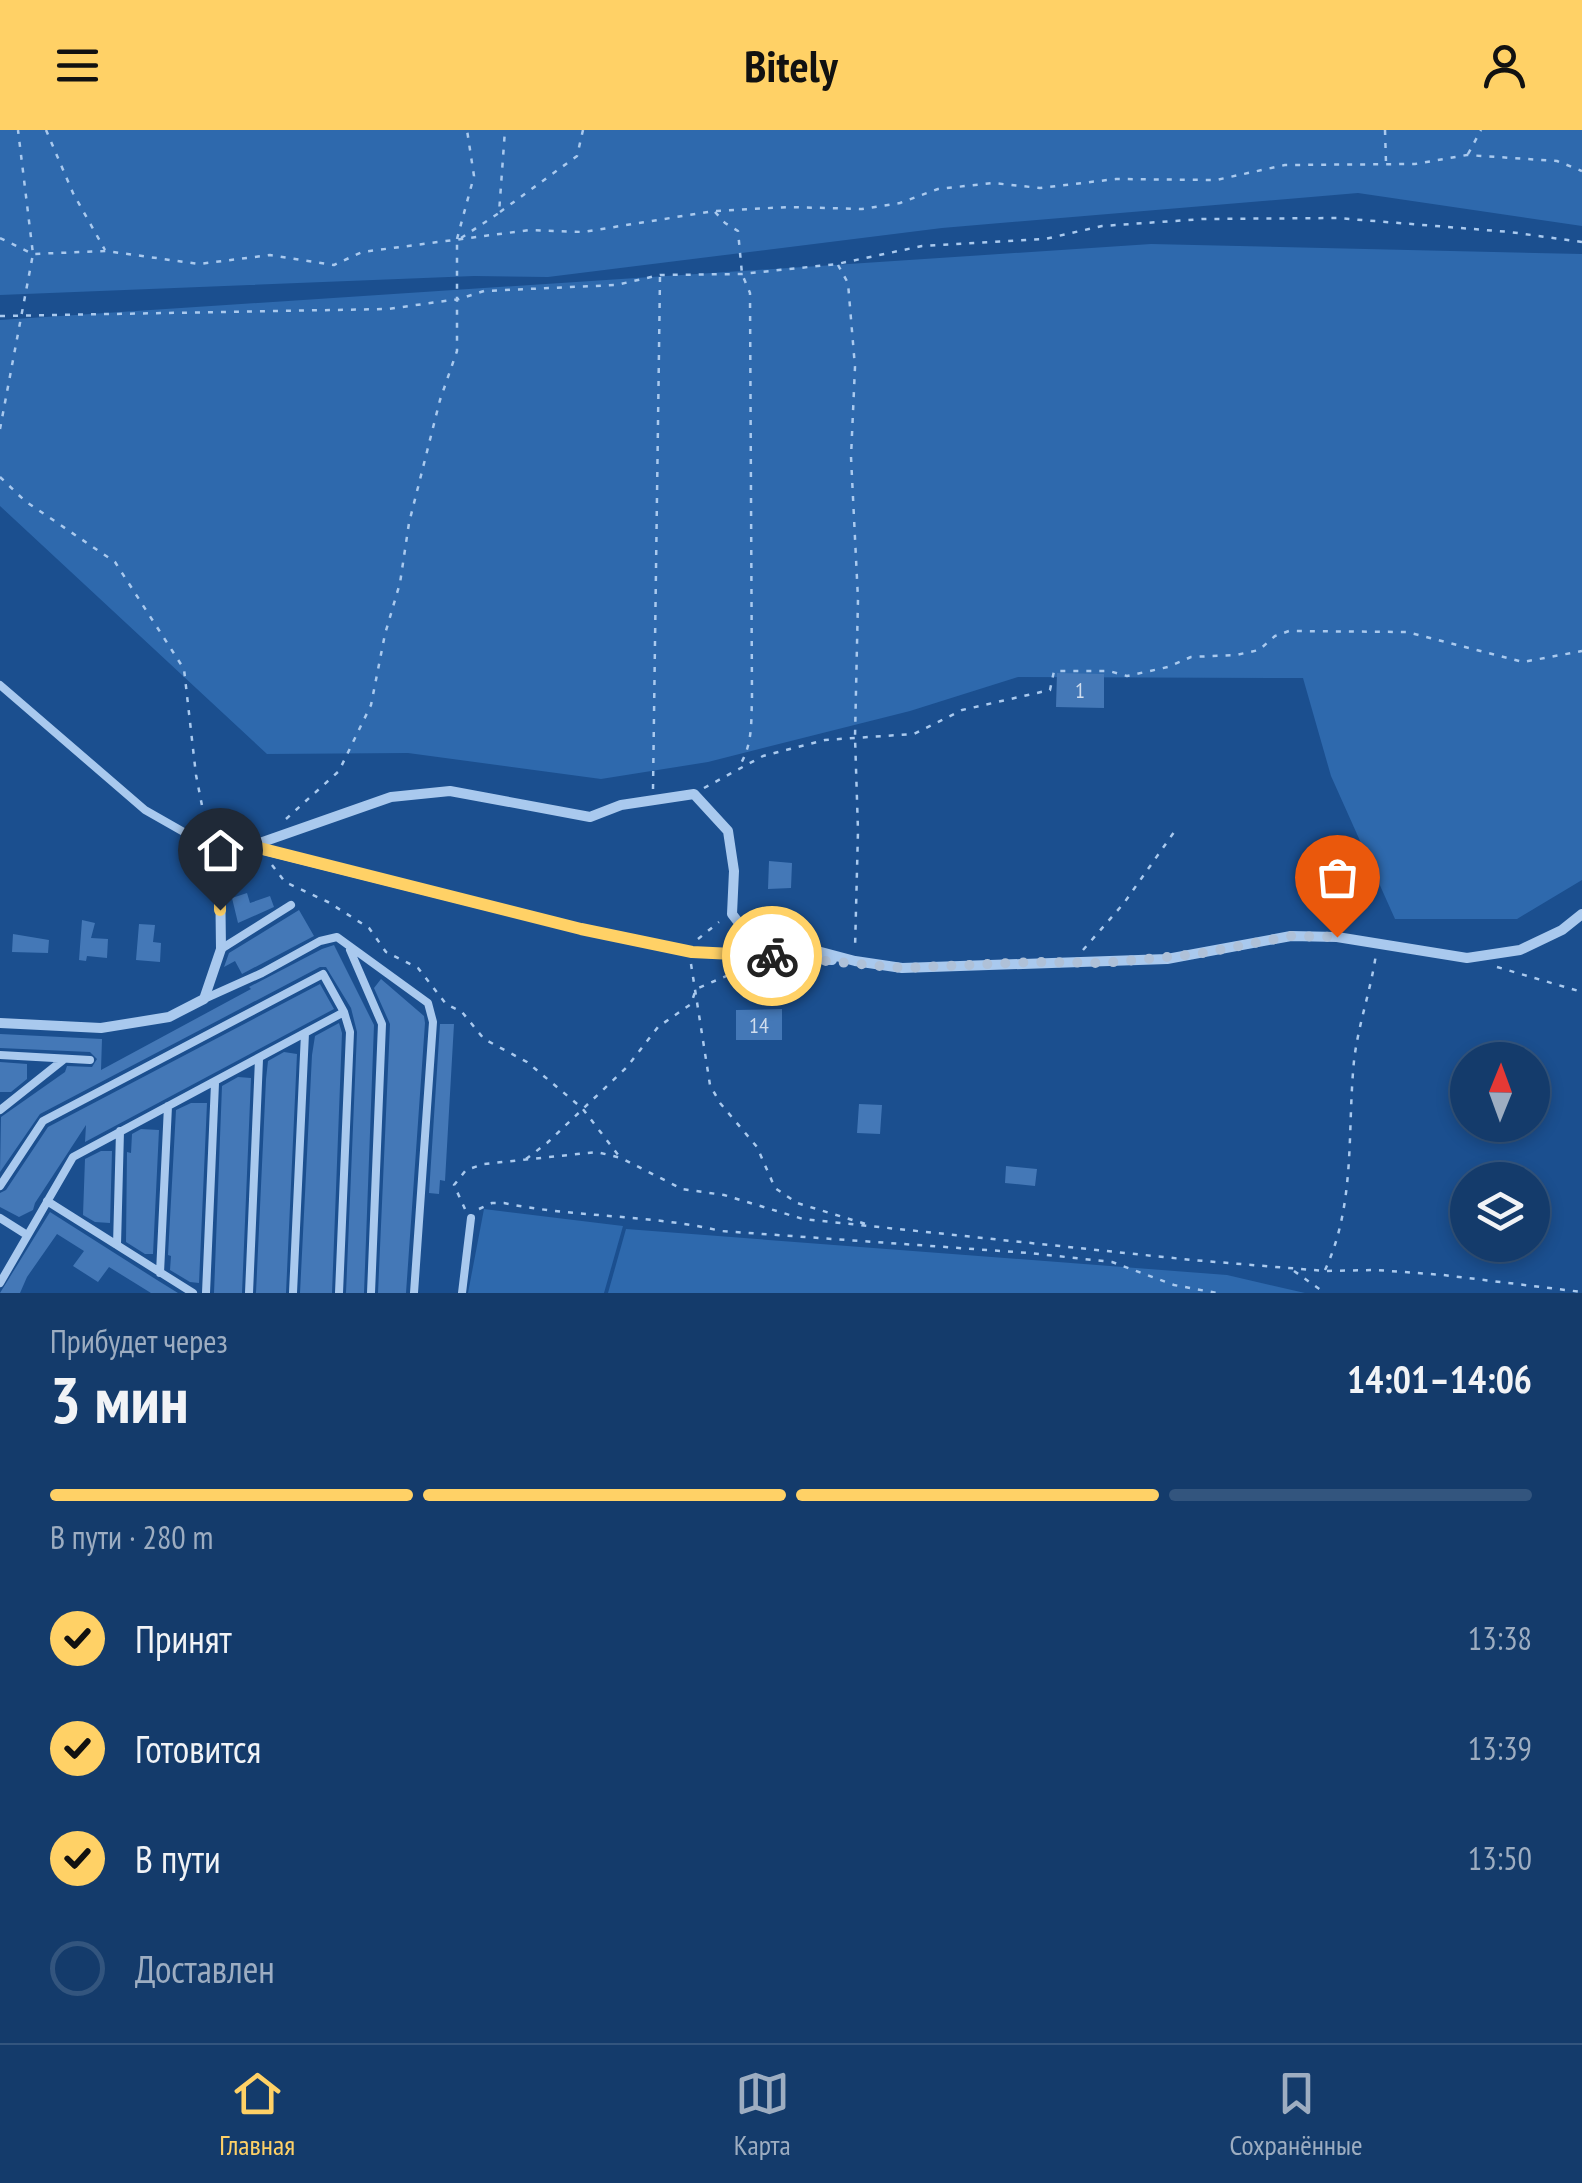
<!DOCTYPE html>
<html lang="ru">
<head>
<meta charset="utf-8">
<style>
  :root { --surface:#143b6b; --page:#1d4271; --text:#f1f3f6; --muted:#9dadc1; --line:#33557e; --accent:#ffd166 }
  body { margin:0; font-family:"PT Sans Narrow",sans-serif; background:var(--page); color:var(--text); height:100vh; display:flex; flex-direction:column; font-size:38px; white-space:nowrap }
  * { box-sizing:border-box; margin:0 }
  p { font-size:32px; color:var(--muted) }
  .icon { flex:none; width:55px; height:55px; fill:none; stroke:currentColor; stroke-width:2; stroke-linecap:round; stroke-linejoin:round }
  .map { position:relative; height:1163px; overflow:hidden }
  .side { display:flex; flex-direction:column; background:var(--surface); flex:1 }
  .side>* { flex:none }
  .needle { width:65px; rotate:1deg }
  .controls { position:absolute; left:1450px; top:912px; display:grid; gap:20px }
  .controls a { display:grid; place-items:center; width:100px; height:100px; border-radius:50%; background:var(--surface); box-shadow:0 5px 15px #0003,0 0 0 2px var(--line); font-size:50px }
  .pin { position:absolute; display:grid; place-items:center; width:85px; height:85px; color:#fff; margin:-102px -42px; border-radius:50% 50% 50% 0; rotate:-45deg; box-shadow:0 0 10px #0007 }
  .pin .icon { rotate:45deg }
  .courier { position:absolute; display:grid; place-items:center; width:100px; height:100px; margin:-50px; border:8px solid #ffd166; border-radius:50%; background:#fff; color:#222; box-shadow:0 2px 12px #0007 }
  .headline em { font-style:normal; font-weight:800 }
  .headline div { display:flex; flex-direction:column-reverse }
  .headline { display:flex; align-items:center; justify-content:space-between; height:170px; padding:0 50px }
  h1 { font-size:65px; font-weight:800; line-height:75px }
  .bar { display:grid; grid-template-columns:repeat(4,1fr); gap:15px 10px; align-content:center; height:120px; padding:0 50px }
  .bar i { height:12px; border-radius:8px; background:var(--line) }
  .bar .current { background:var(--accent) }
  .bar p { grid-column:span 4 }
  ol { padding:0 50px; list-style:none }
  li { display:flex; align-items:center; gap:30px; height:110px }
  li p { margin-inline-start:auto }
  li .icon { padding:10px; border-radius:50%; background:var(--accent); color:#111; stroke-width:4 }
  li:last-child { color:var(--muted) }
  li i { width:55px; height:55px; border:5px solid var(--line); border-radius:50% }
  header { display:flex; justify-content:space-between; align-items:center; height:130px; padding:0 50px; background:var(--accent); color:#111; font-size:45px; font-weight:800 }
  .tabs { display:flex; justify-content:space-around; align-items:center; height:140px; border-top:2px solid var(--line); background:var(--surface); font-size:28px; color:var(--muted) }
  .tabs a { display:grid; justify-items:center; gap:5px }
  .tabs .current { color:var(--accent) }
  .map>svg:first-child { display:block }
  .green { fill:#2e69ad }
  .building { fill:#4478b7 }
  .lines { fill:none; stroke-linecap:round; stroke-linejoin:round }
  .path { stroke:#a9c9ee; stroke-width:2.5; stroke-dasharray:5 8; stroke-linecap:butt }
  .service { stroke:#a9c9ee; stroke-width:8 }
  .minor { stroke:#a9c9ee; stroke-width:10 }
  .done { stroke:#afc1d8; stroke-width:10; stroke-dasharray:0 18 }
  .route { stroke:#ffd166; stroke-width:12 }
  .labels { text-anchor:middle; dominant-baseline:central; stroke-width:8; stroke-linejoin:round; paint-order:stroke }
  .number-label { font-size:22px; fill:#d0dded }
</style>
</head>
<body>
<header><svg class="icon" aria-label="menu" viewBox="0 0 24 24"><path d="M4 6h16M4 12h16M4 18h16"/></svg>Bitely<svg class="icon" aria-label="person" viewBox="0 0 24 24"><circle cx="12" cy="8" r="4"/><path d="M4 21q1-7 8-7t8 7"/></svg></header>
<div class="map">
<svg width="1582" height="1163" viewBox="0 0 1582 1163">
  <rect width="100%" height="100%" fill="#1b4f8f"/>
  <path class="green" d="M 0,0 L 1582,0 L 1582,96 L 1358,63 L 942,98 L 548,147 L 474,146 L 0,165 Z
    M 1151,114 L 1582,124 L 1582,750 L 1517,789 L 1395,789 L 1331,646 L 1303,548 L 1018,547 L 910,581 L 708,632 L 601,649 L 408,623 L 267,624 L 0,376 L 0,190 Z
    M 484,1079 L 623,1096 L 604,1163 L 468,1163 Z
    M 626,1099 L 1227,1145 L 1305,1163 L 608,1163 Z"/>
  <path class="building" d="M 1057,543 L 1104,544 L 1104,578 L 1056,577 Z
    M 769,731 L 792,733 L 791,758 L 768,759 Z
    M 247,763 L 250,773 L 270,766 L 274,777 L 238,793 L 232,768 Z
    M 299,780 L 314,806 L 242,844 L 235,831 L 224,837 L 229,823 Z
    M 82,790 L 95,793 L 91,808 L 108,809 L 107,828 L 87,826 L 86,831 L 79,830 Z
    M 139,794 L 155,795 L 153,812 L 161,813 L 160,832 L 136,830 Z
    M 13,804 L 49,810 L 48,823 L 12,822 Z
    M 334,815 L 374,895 L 364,1163 L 346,1163 L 357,902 L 351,878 L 326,837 L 320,837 L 40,984 L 0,1042 L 1,987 L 65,942 L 67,936 L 92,937 L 97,929 L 90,922 L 0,918 L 0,904 L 102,909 L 101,940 L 251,859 L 249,857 L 322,819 Z
    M 381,849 L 424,886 L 425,893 L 406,1163 L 378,1163 L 390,894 L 374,858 Z
    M 320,854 L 334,879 L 85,1012 L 86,995 L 35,1073 L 33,1080 L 19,1087 L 0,1077 L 0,1063 L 6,1060 L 48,997 Z
    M 782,879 L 782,910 L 736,910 L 736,880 Z
    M 339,893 L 342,903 L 332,1163 L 300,1163 L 312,925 L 315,906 Z
    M 440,894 L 454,894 L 445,1051 L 440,1050 L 439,1064 L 429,1063 Z
    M 284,922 L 297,924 L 286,1163 L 256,1163 L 266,949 L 268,931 Z
    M 0,932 L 27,934 L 27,949 L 11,962 L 0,962 Z
    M 238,947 L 251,948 L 242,1163 L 214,1163 L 222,956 Z
    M 191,973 L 207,973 L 199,1153 L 190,1152 L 170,1140 L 171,1126 L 168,1125 L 176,980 Z
    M 859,974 L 882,975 L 880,1004 L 857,1003 Z
    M 141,999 L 159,1000 L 153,1124 L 145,1124 L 126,1112 L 127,1022 L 131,1023 L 132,1004 Z
    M 101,1021 L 112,1021 L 110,1093 L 95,1092 L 83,1085 L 85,1029 Z
    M 1006,1036 L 1037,1039 L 1035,1056 L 1005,1053 Z
    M 50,1082 L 157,1150 L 178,1163 L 151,1163 L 109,1137 L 98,1152 L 73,1136 L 84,1121 L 57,1104 L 27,1147 L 20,1163 L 0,1163 Z"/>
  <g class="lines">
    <path class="path" d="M 46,0 L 73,63 L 105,120
      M 1385,0 L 1386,33
      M 1468,24 L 1481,0
      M 500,82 L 577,26 L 583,0
      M 715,82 L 725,93 L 738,101 L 742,144 L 750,163 L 752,568 C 751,593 753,616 738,638
      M 0,108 L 33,124 L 106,121 L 199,134 L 270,125 L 334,135 L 362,122 L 530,100 L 583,102 L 714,81 L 789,77 L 862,79 L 900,73 L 938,59 L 993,53 L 1040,58 L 1116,49 L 1216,50 L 1285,35 L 1415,34 L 1467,25 L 1557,31 L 1582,41
      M 461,108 L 499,83 L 505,0
      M 457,109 L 474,46 L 467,0
      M 838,135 L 848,153 L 855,237 L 851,327 L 858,469 L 855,607 L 858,701 L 855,819
      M 0,186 L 388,179 L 459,169 L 484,161 L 616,155 L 660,145 L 742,144 L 837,134 L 922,116 L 1045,109 L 1102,96 L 1203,89 L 1337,88 L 1510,102 L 1582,112
      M 0,299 L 33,124 L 18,0
      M 0,347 L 25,371 L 115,432 L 184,539 L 196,645 L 207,701
      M 704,658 L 763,626 L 825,610 L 914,604 L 962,580 L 1050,560 L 1054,541 L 1109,541 L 1127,546 L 1168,537 L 1191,527 L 1236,525 L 1259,520 L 1275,506 L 1289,501 L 1407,502 L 1523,532 L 1582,521
      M 653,659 L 660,147
      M 286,689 L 339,641 L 371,575 L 385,504 L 400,453 L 409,393 L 440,270 L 457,221 L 457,114
      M 272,735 L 285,752 L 328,772 L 369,798 L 386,822 L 418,838 L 446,874 L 462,882 L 484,909 L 527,932 L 582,978 L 619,1026
      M 698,809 L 719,792
      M 1083,820 L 1124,773 L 1177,698
      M 691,834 L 710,955 L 720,973 L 757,1017 L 775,1058 L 797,1073 L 869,1095
      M 1497,837 L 1582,862
      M 526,1029 L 547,1013 L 627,937 L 658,897 L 691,874 L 696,859 L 745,838
      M 465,1079 L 454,1055 L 466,1040 L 484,1034 L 597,1022 L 621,1028 L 682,1059 L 724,1065 L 803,1089 L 1192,1130 L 1325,1141 L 1377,1140 L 1443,1145 L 1582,1162
      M 479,1079 L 492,1073 L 504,1073 C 576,1088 649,1084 721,1101 L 1029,1123 L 1112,1132 L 1174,1155 L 1217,1163
      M 1325,1140 C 1356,1074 1347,1001 1354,931 C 1358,895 1371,860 1376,824
      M 1294,1141 L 1325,1163"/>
    <path class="service" d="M 0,555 L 145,680 L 210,717 L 220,740
      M 221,819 L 291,775
      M 350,820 L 382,894 L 371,1163
      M 204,869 L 262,843 L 320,811 L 337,807 L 428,873 L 433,892 L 414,1163
      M 0,925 L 90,930
      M 0,980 L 63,930
      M 0,1056 L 43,991 L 323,844 L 344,882 L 350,902 L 339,1163
      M 47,1071 L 193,1163
      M 0,1088 L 27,1105
      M 117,1115 L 120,1001
      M 160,1143 L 168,976
      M 0,1153 L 73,1027 L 344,882
      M 206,1163 L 215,953
      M 249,1163 L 259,929
      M 293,1163 L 305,903
      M 462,1163 L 471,1088"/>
    <path class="minor" d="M 252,717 L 581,799 L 691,822 L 832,830
      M 0,893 L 101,898 L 169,887 L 204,869 L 221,819 L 220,740 L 251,716 L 391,667 L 450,661 L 590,687 L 621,675 L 694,664 L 728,701 L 734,741 L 732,784 L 742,797 L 757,805 L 855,831 L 902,838 L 1167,829 L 1291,806 L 1337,807 L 1467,828 L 1520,820 L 1562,800 L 1582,784"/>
  </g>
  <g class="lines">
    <path class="done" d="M 772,826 L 902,838 L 1034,832 L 1104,833 L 1198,824 L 1291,806 L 1337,807"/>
    <path class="route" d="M 220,780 L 220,740 L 251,716 L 581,799 L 692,822 L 772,826"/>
  </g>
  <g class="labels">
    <g class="number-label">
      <text x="1080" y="560">1</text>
      <text x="759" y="895">14</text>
    </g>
  </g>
</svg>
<div class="controls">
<a><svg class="needle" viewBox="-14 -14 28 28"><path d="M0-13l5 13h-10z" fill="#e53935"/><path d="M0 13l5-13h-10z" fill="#9dadc1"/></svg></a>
<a><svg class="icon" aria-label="layers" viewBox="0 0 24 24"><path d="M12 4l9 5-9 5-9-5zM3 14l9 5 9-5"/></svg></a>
</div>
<div class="pin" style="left:1337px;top:807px;background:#ea580c"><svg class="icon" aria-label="bag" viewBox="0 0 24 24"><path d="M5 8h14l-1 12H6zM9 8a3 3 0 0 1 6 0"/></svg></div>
<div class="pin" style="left:220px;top:780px;background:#1f2937"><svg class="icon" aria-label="home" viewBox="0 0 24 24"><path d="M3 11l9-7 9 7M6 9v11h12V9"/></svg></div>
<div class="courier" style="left:772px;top:826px"><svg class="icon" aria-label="bike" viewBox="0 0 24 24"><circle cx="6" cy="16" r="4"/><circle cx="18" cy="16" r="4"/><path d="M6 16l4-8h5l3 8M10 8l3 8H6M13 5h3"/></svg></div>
</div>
<section class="side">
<div class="headline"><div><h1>3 мин</h1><p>Прибудет через</p></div><em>14:01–14:06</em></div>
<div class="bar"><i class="current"></i><i class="current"></i><i class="current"></i><i></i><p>В пути · 280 m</p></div>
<ol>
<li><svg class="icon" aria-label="check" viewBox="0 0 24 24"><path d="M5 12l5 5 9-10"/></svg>Принят<p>13:38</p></li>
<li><svg class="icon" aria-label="check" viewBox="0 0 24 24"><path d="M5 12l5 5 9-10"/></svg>Готовится<p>13:39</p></li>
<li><svg class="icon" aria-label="check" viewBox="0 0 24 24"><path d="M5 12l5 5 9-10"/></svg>В пути<p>13:50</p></li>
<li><i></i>Доставлен</li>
</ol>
</section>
<nav class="tabs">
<a class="current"><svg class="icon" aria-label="home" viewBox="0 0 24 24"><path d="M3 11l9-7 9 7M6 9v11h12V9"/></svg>Главная</a>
<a><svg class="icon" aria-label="map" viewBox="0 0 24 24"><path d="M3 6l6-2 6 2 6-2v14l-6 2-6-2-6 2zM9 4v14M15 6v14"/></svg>Карта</a>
<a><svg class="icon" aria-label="saved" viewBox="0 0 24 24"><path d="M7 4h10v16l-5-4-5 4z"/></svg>Сохранённые</a>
</nav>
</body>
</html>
